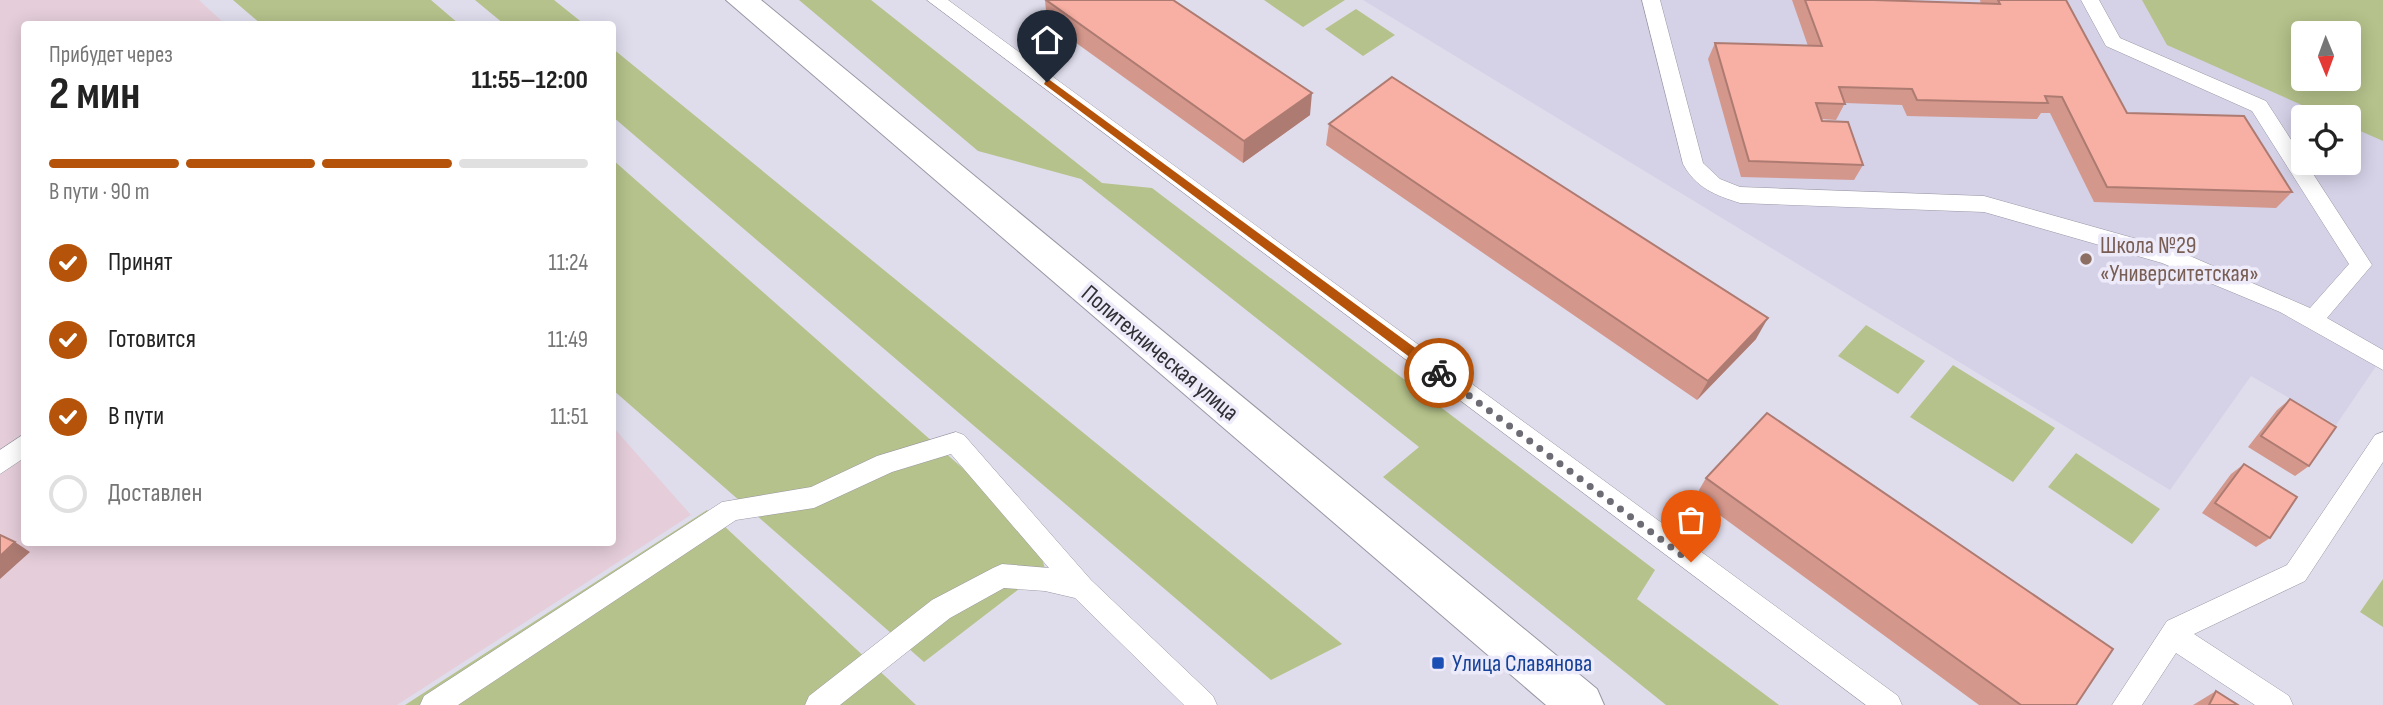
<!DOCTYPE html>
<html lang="ru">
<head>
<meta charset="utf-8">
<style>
  :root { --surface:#fff; --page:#f6f6f6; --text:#222; --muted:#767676; --line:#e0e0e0; --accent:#b45309 }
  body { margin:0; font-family:"Sofia Sans Condensed",sans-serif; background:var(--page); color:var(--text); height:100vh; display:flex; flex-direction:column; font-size:26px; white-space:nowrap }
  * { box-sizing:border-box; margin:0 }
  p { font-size:23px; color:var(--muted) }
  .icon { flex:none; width:38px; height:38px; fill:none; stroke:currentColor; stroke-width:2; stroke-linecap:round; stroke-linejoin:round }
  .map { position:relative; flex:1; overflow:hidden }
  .side { position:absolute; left:21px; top:21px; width:595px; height:525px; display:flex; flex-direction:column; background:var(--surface); border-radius:7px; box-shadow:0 4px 18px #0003 }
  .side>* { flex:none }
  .needle { width:46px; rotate:179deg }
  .buttons { position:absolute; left:2291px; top:21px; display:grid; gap:14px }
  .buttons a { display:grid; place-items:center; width:70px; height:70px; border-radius:7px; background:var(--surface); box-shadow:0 4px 18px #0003; font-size:35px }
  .pin { position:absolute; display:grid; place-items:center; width:60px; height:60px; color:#fff; margin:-72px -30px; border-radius:50% 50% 50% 0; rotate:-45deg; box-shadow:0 0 7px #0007 }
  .pin .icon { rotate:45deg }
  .courier { position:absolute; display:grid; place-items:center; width:70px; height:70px; margin:-35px; border:5px solid #b45309; border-radius:50%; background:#fff; color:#222; box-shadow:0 2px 9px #0007 }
  .overview em { font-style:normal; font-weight:700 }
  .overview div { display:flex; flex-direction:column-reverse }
  .overview { display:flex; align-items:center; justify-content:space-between; height:119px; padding:0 28px }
  h1 { font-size:46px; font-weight:700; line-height:52px }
  .bar { display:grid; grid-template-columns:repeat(4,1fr); gap:10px 7px; align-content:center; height:84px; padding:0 28px }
  .bar i { height:9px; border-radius:5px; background:var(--line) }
  .bar .on { background:var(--accent) }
  .bar p { grid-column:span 4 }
  ol { padding:0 28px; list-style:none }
  li { display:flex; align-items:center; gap:21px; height:77px }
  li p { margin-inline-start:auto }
  li .icon { padding:7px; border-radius:50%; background:var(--accent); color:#fff; stroke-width:4 }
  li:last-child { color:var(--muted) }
  li i { width:38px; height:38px; border:4px solid var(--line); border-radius:50% }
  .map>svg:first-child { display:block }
  .industrial { fill:#e5ceda }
  .built { fill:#d5d1e7; fill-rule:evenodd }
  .green { fill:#b5c28b; fill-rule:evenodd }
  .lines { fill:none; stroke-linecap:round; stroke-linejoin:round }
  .service-casing { stroke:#9896a3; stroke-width:1 }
  .minor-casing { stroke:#9896a3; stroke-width:2 }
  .service { fill:#fff; fill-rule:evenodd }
  .minor { fill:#fff; fill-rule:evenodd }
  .wall { fill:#d4978c }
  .shaded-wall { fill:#ad7b72 }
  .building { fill:#f7b0a3; stroke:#ad7b72; stroke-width:2 }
  .route { fill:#b45309 }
  .done { stroke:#6d6c74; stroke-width:7; stroke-dasharray:0 12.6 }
  .education-dot { fill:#8d6e63; stroke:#edeaf9; stroke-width:2.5 }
  .transit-dot { fill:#1a4fb4; stroke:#edeaf9; stroke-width:2.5 }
  .labels { text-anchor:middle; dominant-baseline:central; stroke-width:7; stroke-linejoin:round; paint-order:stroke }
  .education-label { font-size:24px; fill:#785e54; stroke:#edeaf9; text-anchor:start }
  .street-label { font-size:24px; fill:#302f34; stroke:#edeaf9 }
  .transit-label { font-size:24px; fill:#164399; stroke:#edeaf9; text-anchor:start }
</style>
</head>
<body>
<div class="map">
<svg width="2383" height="705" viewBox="0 0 2383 705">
  <rect width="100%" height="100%" fill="#dfddec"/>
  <path class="industrial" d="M 0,0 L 199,0 L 225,24 L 24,24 L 24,542 L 612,542 L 613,427 L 691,515 L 397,705 L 0,705 Z"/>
  <path class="built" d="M 1363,0 L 2383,0 L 2383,356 L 2336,425 L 2251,376 L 2170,490 ZM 2303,33 L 2348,33 L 2348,79 L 2303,79 ZM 2303,117 L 2348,117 L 2348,163 L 2303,163 Z"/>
  <path class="green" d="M 233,0 L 431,0 L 459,24 L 261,24 Z
    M 475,0 L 554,0 L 584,24 L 504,24 Z
    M 799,0 L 871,0 L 1102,183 L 1152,188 L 1655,570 L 1637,599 L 1779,705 L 1666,705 L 1383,477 L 1419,447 L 1081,179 L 978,151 Z
    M 1264,0 L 1345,0 L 1303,27 Z
    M 2142,0 L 2383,0 L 2383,141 L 2349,126 L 2348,117 L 2329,117 L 2167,45 ZM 2303,33 L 2348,33 L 2348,79 L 2303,79 Z
    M 1356,9 L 1395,35 L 1363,56 L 1325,29 Z
    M 612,48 L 1342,644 L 1271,680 L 613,117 Z
    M 613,160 L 1035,532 L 1045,569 L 924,662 L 613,390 Z
    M 1866,325 L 1925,361 L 1898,394 L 1838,356 Z
    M 1953,365 L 2055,428 L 2013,482 L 1910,417 Z
    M 2076,453 L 2160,509 L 2132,544 L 2048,487 Z
    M 707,510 L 916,705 L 405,705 Z
    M 2383,579 L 2383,627 L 2360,612 Z"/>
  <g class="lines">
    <defs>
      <path id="service" d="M 927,0 L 948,0 L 1898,696 L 1902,705 L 1866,705 Z
        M 1642,0 L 1660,0 L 1703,163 L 1720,179 L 1740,187 L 1984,196 L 2176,250 L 2310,308 L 2349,264 L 2252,111 L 2106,46 L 2081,0 L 2099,0 L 2120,38 L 2266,101 L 2372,265 L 2327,318 L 2383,350 L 2383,370 L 2280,312 L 2162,263 L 1984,212 L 1740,203 C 1715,195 1696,188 1683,164 Z
        M 956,432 L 964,435 L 1091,580 L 1213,696 L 1217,705 L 1184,705 L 1075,598 L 1045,591 L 1004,588 L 950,618 L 840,705 L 805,705 L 809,696 L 932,600 L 993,568 L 1002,564 L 1049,568 L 951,454 L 892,472 L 814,508 L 736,520 L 458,705 L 420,705 L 424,696 L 722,502 L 811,487 L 877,456 Z
        M 2383,432 L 2383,462 L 2305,581 L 2194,634 L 2289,696 L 2293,705 L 2255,705 L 2176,653 L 2142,705 L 2112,705 L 2167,621 L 2287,565 L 2375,435 Z
        M 24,434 L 24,458 L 0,474 L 0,450 Z"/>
      <path id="minor" d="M 726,0 L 761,0 L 1597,689 L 1604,705 L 1546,705 Z"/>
    </defs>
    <use href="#service" class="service-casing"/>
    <use href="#minor" class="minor-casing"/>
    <use href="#service" class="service"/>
    <use href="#minor" class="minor"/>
  </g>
  <path class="wall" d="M 1045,0 L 1310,115 L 1243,163 L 1047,22 Z
    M 1792,0 L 1874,0 L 1981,4 L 1980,0 L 2066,0 L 2127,113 L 2292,192 L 2276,208 L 2094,202 L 2050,113 L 2041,113 L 2037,119 L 1907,116 L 1902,105 L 1845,103 L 1836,120 L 1822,119 L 1863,165 L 1854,180 L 1741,177 L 1708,59 L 1715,43 L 1808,46 Z
    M 1329,124 L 1756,339 L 1697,400 L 1326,145 Z
    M 2290,399 L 2309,466 L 2295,476 L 2248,447 L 2277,410 Z
    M 2244,464 L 2270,538 L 2256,547 L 2202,513 L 2231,474 Z
    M 1706,478 L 2076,705 L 1979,705 L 1695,497 Z
    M 2216,691 L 2238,705 L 2193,705 Z"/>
  <path class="shaded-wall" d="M 1312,93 L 1310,115 L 1243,163 L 1244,141 Z
    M 1768,318 L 1756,339 L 1697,400 L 1708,381 Z
    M 15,542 L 30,552 L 0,579 L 0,556 Z"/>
  <path class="building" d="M 1046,0 L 1173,0 L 1312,93 L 1244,141 Z
    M 1805,0 L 1874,0 L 2000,4 L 1998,0 L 2066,0 L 2127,113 L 2244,116 L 2292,192 L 2107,187 L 2062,97 L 2045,96 L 2048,103 L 1917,100 L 1912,89 L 1839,87 L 1845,104 L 1816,103 L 1822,121 L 1848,122 L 1863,165 L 1749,161 L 1715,43 L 1822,46 Z
    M 1392,77 L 1768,318 L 1708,381 L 1329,124 Z
    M 2290,399 L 2336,427 L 2309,466 L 2261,436 Z
    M 1767,413 L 2113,649 L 2076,705 L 2021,705 L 1706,478 Z
    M 2244,464 L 2297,497 L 2270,538 L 2215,503 Z
    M 0,535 L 15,542 L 0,556 Z
    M 2216,691 L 2238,705 L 2209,705 Z"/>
  <path class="route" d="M 1047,78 L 1444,369 L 1444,376 L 1435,376 L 1044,84 Z"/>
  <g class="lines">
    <path class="done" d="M 1439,373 L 1691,562"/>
  </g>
  <circle class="education-dot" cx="2086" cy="259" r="7"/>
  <rect class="transit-dot" x="1431" y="656" width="14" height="14" rx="3.5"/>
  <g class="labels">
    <g class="education-label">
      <text x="2100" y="245">Школа №29<tspan x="2100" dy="28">«Университетская»</tspan></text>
    </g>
    <g class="street-label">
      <text transform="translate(1160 353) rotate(40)">Политехническая улица</text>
    </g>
    <g class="transit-label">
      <text x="1452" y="663">Улица Славянова</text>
    </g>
  </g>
</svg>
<div class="buttons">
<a><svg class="needle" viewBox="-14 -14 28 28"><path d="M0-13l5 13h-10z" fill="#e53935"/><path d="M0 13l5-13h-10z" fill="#767676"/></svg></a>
<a><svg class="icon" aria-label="locate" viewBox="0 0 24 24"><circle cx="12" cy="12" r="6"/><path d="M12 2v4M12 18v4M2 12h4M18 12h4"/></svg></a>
</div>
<div class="pin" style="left:1691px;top:562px;background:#ea580c"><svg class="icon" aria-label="bag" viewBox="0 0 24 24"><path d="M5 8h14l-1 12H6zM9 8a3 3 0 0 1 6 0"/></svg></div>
<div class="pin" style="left:1047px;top:82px;background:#1f2937"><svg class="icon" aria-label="home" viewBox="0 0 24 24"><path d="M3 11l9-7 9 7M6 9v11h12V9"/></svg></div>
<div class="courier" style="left:1439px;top:373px"><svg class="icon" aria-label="bike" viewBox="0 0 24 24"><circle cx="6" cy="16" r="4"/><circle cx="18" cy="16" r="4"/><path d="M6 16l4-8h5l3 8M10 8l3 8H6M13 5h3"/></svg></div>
<section class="side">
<div class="overview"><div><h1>2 мин</h1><p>Прибудет через</p></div><em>11:55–12:00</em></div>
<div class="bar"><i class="on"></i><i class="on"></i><i class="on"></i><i></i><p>В пути · 90 m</p></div>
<ol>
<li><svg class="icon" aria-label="check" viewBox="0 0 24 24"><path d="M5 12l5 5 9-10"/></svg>Принят<p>11:24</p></li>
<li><svg class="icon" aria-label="check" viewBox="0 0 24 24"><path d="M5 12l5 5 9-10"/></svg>Готовится<p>11:49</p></li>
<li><svg class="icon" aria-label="check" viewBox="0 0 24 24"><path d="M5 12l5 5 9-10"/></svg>В пути<p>11:51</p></li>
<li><i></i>Доставлен</li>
</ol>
</section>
</div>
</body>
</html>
